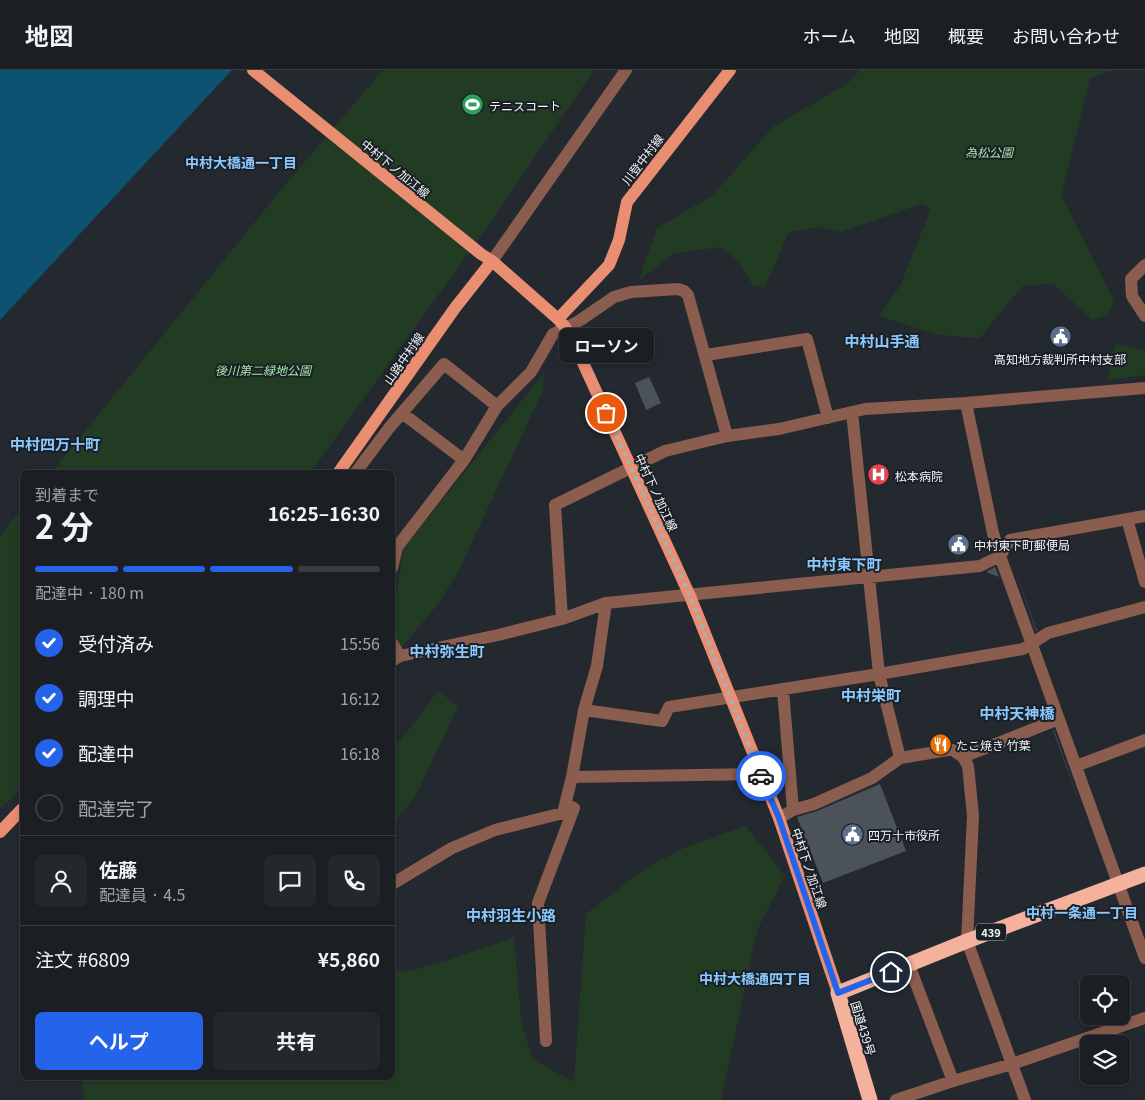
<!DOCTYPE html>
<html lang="ja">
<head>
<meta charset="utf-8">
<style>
  :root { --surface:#1b1f24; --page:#24272c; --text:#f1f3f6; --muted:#a0a2a6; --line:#393d41; --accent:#2563eb }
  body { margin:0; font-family:Georgia,"Noto Sans JP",serif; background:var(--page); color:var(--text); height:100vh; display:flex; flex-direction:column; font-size:19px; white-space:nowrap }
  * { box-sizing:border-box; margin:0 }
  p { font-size:16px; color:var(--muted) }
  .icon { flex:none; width:28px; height:28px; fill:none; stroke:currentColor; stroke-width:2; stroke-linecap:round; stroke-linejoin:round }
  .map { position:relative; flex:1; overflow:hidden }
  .drawer { position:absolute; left:20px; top:400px; width:375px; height:610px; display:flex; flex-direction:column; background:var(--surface); border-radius:8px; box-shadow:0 2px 8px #0003,0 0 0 1px var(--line) }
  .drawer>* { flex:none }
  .fabs { position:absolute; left:1080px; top:905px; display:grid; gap:10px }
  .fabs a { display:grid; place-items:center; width:50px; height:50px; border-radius:8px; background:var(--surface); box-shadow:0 2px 8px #0003,0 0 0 1px var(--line); font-size:25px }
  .pin { position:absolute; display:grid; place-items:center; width:42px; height:42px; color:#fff; margin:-21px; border:2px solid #fff; border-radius:50%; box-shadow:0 1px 5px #0007 }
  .courier { position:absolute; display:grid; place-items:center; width:50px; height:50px; margin:-25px; border:4px solid #2563eb; border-radius:50%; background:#fff; color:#222; box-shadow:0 1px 6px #0007 }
  .bubble { position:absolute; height:35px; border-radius:8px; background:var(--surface); box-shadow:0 2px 8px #0003,0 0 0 1px var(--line); font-size:16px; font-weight:700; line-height:35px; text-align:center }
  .overview em { font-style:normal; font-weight:700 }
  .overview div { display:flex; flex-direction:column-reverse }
  .overview { display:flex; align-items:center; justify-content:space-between; height:85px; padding:0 15px }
  h1 { font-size:32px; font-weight:700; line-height:38px }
  .bar { display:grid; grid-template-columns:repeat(4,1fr); gap:8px 5px; align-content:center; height:60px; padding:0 15px }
  .bar i { height:6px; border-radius:4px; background:var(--line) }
  .bar .on { background:var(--accent) }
  .bar p { grid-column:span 4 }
  .line { display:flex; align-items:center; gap:12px; padding:0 15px; border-top:1px solid var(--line) }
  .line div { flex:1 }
  .round { display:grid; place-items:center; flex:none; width:52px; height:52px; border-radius:8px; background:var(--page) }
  ol { padding:0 15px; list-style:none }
  li { display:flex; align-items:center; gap:15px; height:55px }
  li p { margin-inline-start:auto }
  li .icon { padding:5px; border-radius:50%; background:var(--accent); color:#fff; stroke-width:4 }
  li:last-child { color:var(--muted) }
  li i { width:28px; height:28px; border:2px solid var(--line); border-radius:50% }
  .cta { display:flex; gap:10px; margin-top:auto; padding:10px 15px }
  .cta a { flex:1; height:58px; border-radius:8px; background:var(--accent); color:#fff; font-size:20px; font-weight:700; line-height:58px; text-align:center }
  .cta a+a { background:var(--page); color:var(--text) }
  header { display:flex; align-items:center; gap:30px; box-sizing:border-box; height:70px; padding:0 25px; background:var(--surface); border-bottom:1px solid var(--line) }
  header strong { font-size:24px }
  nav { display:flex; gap:28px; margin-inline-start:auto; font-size:18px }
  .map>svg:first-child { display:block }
  .green { fill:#223c24 }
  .water { fill:#0e5271 }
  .building { fill:#4c525a }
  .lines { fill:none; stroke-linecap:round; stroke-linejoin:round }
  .minor { stroke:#8a5d4f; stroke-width:12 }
  .major { stroke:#ea8e72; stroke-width:12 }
  .highway { stroke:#f4b19c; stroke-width:15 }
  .done { stroke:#a9aeb3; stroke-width:5; stroke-dasharray:0 9 }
  .route { stroke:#2563eb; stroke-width:6 }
  .labels { text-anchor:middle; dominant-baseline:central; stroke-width:4; stroke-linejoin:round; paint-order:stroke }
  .shield { fill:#1a2026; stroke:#b0b5ba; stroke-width:1 }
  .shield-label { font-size:11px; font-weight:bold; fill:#f1f5fa }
  .poi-label { font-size:12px; fill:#f1f5fa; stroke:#1a2026; text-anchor:start }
  .park-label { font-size:12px; font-style:italic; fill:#a4e8a7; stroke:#1a2026 }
  .street-label { font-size:12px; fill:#f1f5fa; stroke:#1a2026 }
  .neighbourhood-label { font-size:14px; font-weight:bold; fill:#8bc8ff; stroke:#1a2026 }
  .quarter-label { font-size:15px; font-weight:bold; fill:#8bc8ff; stroke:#1a2026 }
</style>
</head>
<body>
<header>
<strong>地図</strong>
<nav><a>ホーム</a><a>地図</a><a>概要</a><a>お問い合わせ</a></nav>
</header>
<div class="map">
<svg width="1145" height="1030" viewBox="0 0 1145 1030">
  <rect width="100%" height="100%" fill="#242930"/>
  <path class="green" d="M 383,0 L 594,0 L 497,143 L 311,402 L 52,402 L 285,115 Z
    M 860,0 L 1114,0 L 1090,8 L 1061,125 L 1114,231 L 1108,245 L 1092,250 L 1053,213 L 1023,216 L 1004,238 L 980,268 L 939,265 L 879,246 L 900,216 L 931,139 L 922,134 L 839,162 L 821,157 L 789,162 L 765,217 L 753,216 L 739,192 L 721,177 L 674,183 L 639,210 L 657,158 L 712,126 L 773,57 L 847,14 Z
    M 1115,274 L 1145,280 L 1145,305 L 1107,310 Z
    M 544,303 L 543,320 L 457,504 L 438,534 L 402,577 L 393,563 L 393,546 L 403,479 Z
    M 22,438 L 22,718 L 0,739 L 0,466 Z
    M 438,621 L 458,636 L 416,725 L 393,754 L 393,676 L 402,669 Z
    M 746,756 L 785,806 L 757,860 L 721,1030 L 85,1030 L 81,1008 L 392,1008 L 393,898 L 406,902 L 449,890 L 514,867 L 521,949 L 532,989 L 574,1012 L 586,844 L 649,796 L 686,777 Z"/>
  <path class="water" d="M 0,0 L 232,0 L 0,250 Z"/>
  <path class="building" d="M 649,307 L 661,333 L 646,340 L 635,313 Z
    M 1012,491 L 1036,559 L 1038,560 L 1036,561 Z
    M 995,497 L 999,507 L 986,502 Z
    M 1053,660 L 1054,660 L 1082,740 Z
    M 880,714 L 906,781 L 823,813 L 797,747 L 817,741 Z"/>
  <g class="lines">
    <path class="minor" d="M 492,191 L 626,0
      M 1145,195 L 1131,209 L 1132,226 L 1145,246
      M 706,285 L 807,269 L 828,348
      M 966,333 L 993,463 L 1000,486 L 1145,888
      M 852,342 L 879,604 L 900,688
      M 402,343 L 464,390
      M 356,402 L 389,358 L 444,294 L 497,336
      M 1127,449 L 1145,512
      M 392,498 L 397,477 L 464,390 L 497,336 L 531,302 L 553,264 L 579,251 L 614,227 L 631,222 L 678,219 L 684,221 L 688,225 L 727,366
      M 562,549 L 555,435 L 665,381 L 727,366 L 779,359 L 865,339 L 966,333 L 1145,318
      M 392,573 L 400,586
      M 392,591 L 400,586 L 498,565 L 562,549 L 606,533 L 980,496 L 1000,486 L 1010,470 L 1145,446
      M 783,620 L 793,740
      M 584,640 L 662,651 L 669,637 L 879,604 L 1023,579 L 1048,563 L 1145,537
      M 963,687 L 1059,649
      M 1076,696 L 1145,670
      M 572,707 L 760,704
      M 779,748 L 793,740 L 814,734 L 872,708 L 900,688 L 948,680 L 953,680 L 963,687 L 968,696 L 973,746 L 967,871 L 1025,1030
      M 392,814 L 452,778 L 495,760 L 563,743 L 572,707 L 584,640 L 597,596 L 606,533
      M 909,895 L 953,1011
      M 546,971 L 538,833 L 574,738 L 566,734
      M 896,1030 L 953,1011 L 1012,994 L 1145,948"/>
    <path class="major" d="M 253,0 L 481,184 L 492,191 L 558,249 L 565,257 L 573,271 L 690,526 L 779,748 L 838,923
      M 558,249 L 609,195 L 619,170 L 627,132 L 730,0
      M 339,402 L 455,238 L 492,191
      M 0,762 L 22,739"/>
    <path class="highway" d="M 870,1030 L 838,923 L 967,871 L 1145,804"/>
  </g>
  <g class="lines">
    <path class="done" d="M 606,343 L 690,526 L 761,706"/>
    <path class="route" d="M 761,706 L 779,748 L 838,923 L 891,902"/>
  </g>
  <defs>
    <symbol id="stadium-disc" viewBox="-11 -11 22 22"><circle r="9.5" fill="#2e9e5b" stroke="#1a2026"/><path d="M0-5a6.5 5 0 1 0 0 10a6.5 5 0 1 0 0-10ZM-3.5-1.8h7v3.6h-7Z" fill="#fff"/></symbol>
    <symbol id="civic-disc" viewBox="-11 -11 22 22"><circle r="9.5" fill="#5c6f8a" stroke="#1a2026"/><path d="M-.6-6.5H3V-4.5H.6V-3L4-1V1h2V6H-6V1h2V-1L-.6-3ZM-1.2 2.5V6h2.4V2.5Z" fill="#fff"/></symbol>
    <symbol id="hospital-disc" viewBox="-11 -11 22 22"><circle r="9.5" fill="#e0444e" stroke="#1a2026"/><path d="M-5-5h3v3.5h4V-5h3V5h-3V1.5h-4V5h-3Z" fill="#fff"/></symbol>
    <symbol id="restaurant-disc" viewBox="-11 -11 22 22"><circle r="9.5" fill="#e8710a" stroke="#1a2026"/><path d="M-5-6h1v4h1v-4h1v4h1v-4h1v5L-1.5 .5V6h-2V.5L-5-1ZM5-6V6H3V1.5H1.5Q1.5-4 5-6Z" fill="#fff"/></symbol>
  </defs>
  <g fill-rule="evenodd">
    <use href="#stadium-disc" x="460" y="22" width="25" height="25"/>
    <use href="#civic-disc" x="1048" y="254" width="25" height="25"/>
    <use href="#hospital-disc" x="866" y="392" width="25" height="25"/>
    <use href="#civic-disc" x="946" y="462" width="25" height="25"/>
    <use href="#restaurant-disc" x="928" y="662" width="25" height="25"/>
    <use href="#civic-disc" x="840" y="752" width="25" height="25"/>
  </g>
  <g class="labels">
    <rect class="shield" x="976" y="853.5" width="30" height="17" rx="4"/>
    <g class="shield-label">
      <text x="991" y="862">439</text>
    </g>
    <g class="poi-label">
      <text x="489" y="35">テニスコート</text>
      <text x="1060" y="288" text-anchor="middle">高知地方裁判所中村支部</text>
      <text x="895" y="405">松本病院</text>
      <text x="974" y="474">中村東下町郵便局</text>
      <text x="956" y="674">たこ焼き 竹葉</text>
      <text x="868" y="764">四万十市役所</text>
    </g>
    <g class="park-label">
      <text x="989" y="81">為松公園</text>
      <text x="263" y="299">後川第二緑地公園</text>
    </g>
    <g class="street-label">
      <text transform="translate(642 89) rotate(-53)">川登中村線</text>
      <text transform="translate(396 98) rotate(39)">中村下ノ加江線</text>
      <text transform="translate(403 288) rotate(-55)">山路中村線</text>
      <text transform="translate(657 422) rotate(65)">中村下ノ加江線</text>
      <text transform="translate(810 798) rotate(71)">中村下ノ加江線</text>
      <text transform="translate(864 958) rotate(73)">国道439号</text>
    </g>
    <g class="neighbourhood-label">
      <text x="241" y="92">中村大橋通一丁目</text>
      <text x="1082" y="842">中村一条通一丁目</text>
      <text x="755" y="908">中村大橋通四丁目</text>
    </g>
    <g class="quarter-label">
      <text x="882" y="270">中村山手通</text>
      <text x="55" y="373">中村四万十町</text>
      <text x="844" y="493">中村東下町</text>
      <text x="447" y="580">中村弥生町</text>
      <text x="871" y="624">中村栄町</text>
      <text x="1017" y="642">中村天神橋</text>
      <text x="511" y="844">中村羽生小路</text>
    </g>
  </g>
</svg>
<div class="fabs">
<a><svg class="icon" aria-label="locate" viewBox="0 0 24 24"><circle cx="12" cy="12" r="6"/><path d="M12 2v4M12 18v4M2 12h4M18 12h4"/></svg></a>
<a><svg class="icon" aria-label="layers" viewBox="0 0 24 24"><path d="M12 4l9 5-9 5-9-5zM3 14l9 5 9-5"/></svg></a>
</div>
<div class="pin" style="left:606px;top:343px;background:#ea580c"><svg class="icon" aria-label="bag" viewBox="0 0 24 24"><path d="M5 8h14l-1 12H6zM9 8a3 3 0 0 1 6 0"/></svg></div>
<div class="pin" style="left:891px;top:902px;background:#1f2937"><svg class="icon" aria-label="home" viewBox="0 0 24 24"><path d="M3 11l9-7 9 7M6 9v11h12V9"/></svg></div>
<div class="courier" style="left:761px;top:706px"><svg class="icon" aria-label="car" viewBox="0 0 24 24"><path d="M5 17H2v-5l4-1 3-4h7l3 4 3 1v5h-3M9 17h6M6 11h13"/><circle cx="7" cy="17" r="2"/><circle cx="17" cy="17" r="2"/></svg></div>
<div class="bubble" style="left:559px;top:258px;width:95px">ローソン</div>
<section class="drawer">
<div class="overview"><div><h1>2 分</h1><p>到着まで</p></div><em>16:25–16:30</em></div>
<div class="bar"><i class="on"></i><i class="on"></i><i class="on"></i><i></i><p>配達中 · 180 m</p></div>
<ol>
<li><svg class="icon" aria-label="check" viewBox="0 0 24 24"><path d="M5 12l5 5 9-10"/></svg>受付済み<p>15:56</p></li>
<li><svg class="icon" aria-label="check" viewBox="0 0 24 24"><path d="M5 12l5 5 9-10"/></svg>調理中<p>16:12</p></li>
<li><svg class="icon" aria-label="check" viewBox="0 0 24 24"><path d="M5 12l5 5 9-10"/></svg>配達中<p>16:18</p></li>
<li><i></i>配達完了</li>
</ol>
<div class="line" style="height:90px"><a class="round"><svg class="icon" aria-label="person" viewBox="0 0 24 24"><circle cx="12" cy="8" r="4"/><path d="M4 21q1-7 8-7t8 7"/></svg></a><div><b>佐藤</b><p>配達員 · 4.5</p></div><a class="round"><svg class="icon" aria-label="chat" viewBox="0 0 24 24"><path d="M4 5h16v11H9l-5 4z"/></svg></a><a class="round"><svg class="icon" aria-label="phone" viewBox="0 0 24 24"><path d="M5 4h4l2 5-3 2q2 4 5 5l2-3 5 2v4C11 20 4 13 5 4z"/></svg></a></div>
<div class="line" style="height:65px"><div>注文 #6809</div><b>¥5,860</b></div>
<div class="cta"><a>ヘルプ</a><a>共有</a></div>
</section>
</div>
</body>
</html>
